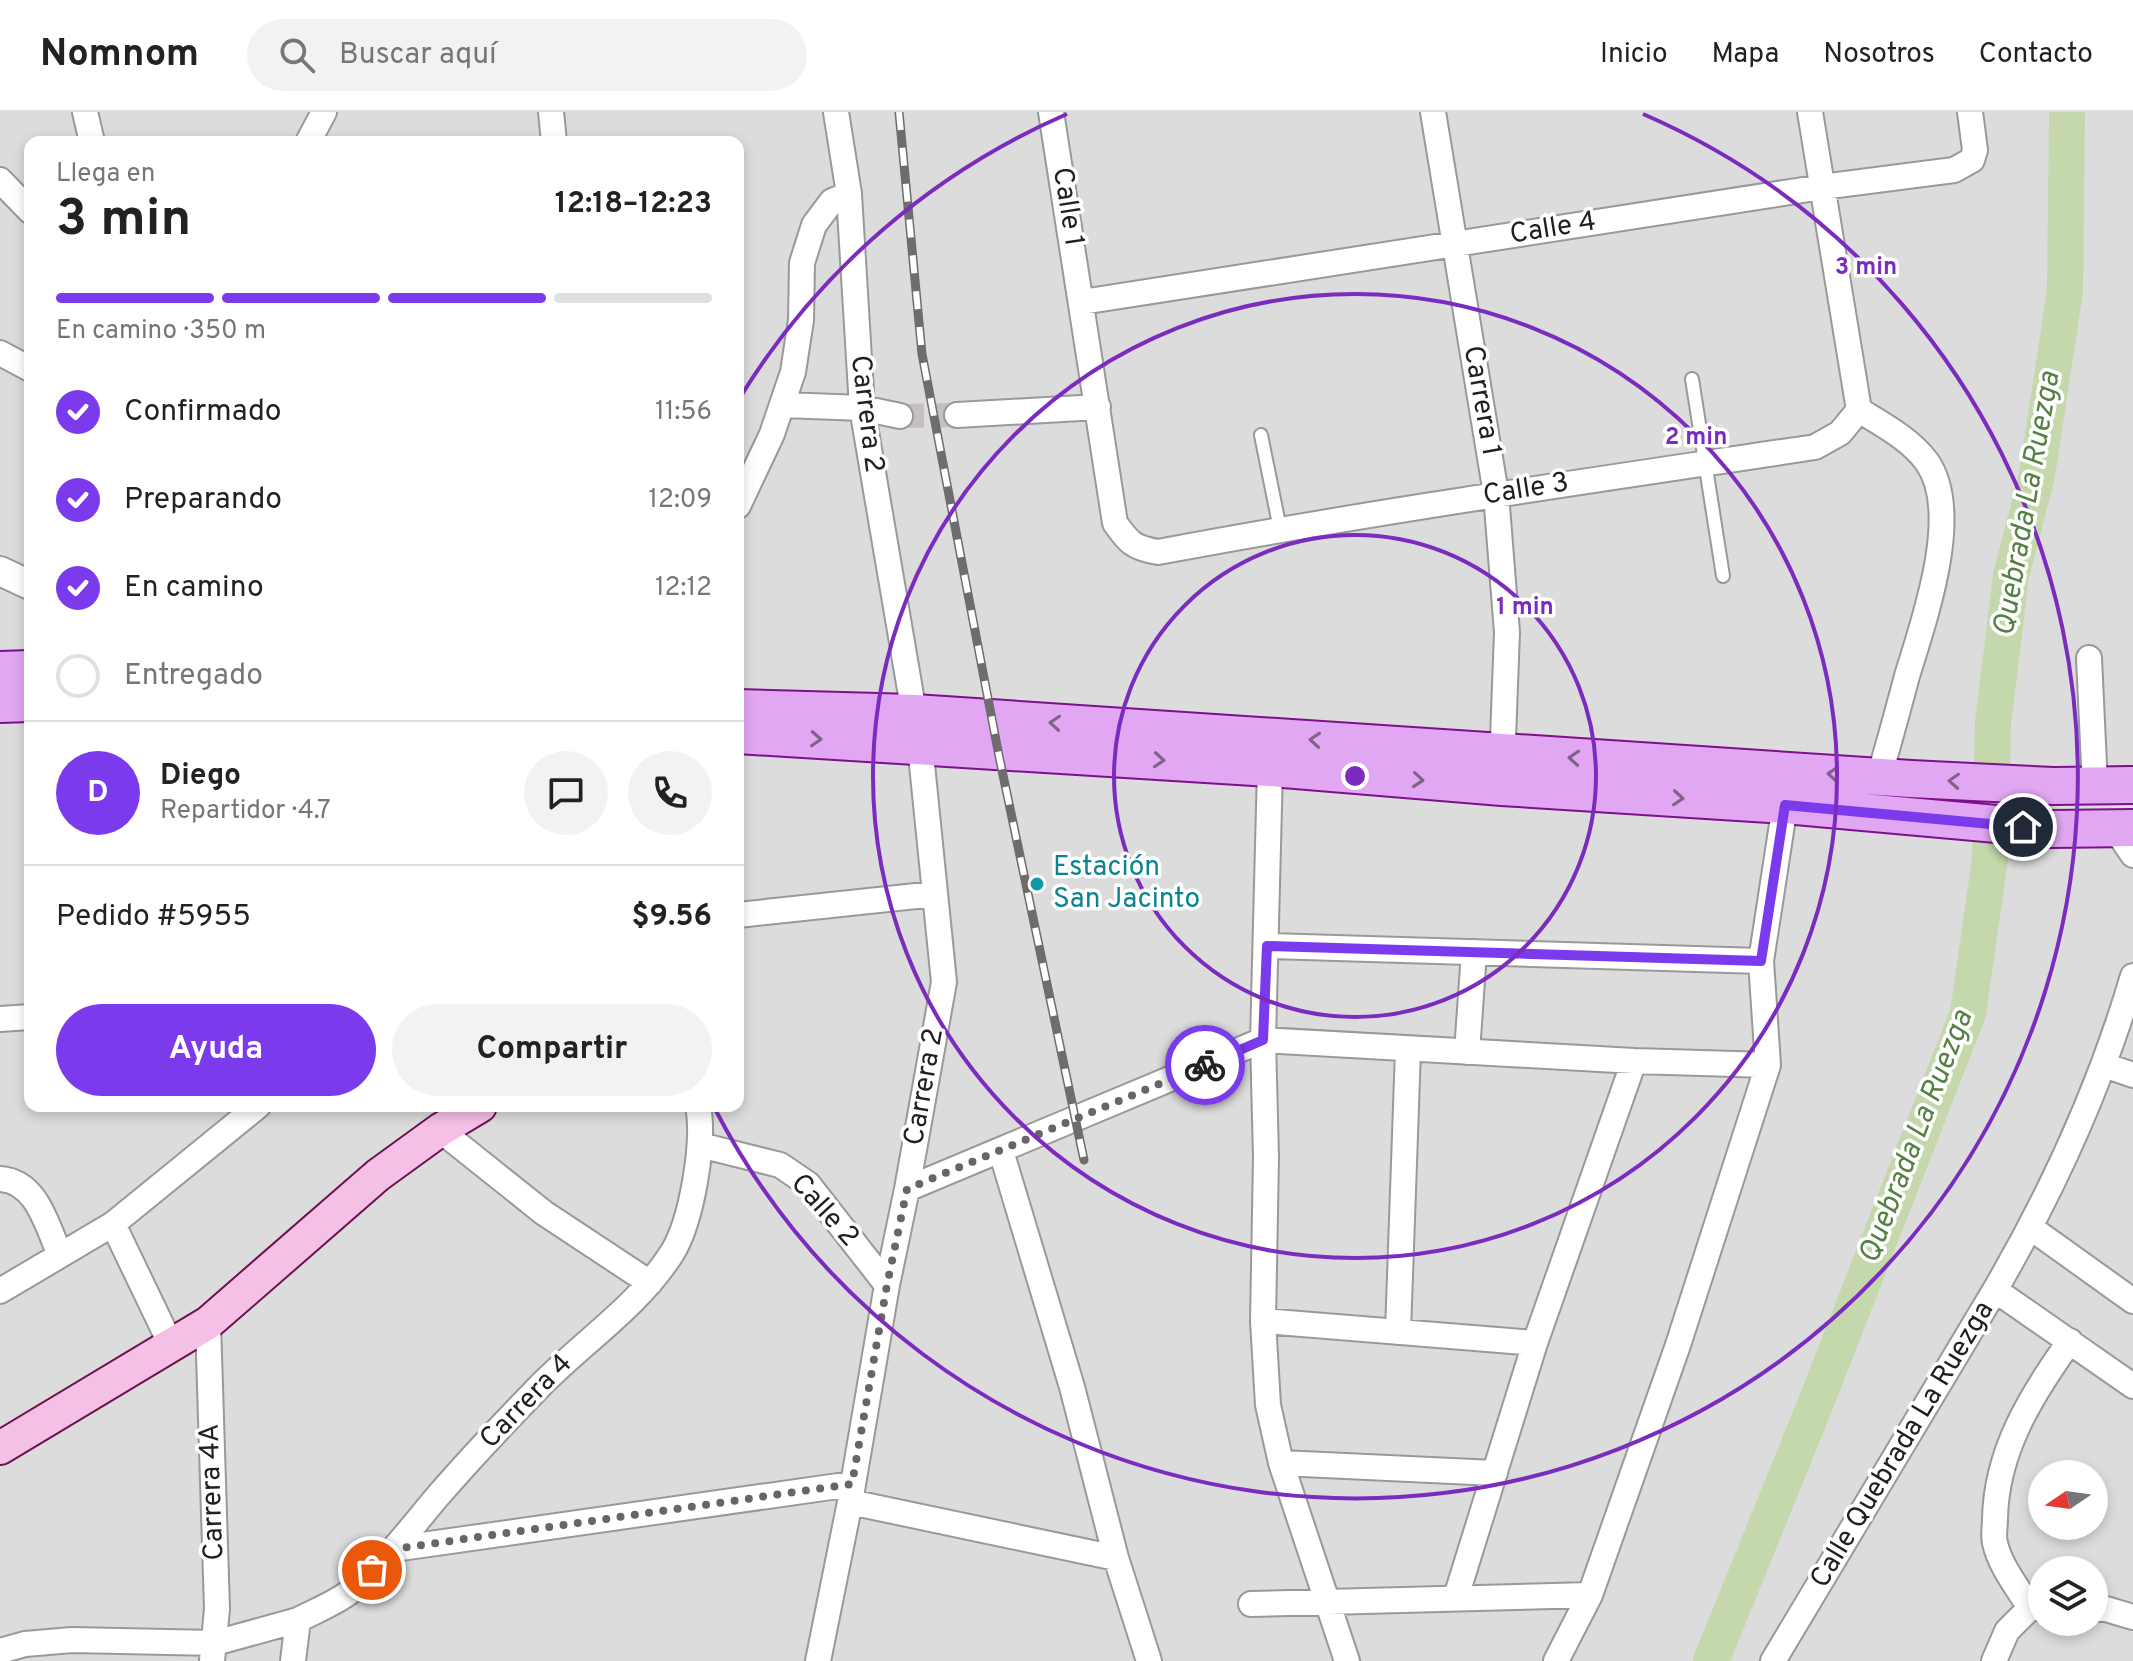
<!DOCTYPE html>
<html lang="es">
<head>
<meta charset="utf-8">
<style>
  :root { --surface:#fff; --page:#f2f2f2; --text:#222; --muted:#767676; --line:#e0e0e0; --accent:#7c3aed }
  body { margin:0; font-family:Overpass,sans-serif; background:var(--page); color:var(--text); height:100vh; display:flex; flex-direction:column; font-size:30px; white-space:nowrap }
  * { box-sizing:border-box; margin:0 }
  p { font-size:26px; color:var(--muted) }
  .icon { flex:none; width:44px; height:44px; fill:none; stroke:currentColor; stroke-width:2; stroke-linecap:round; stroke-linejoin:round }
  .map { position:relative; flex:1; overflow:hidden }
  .panel { position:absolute; left:24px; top:24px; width:720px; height:976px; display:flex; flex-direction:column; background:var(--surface); border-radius:16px; box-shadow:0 4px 12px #0003 }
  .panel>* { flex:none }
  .needle { width:52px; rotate:257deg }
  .tools { position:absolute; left:2028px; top:1348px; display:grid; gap:16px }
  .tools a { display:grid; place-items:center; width:80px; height:80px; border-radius:50%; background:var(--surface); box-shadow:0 4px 12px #0003; font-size:40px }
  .pin { position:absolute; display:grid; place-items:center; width:68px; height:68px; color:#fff; margin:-34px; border:4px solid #fff; border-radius:50%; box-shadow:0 2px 8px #0007 }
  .courier { position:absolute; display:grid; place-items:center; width:80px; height:80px; margin:-40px; border:6px solid #7c3aed; border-radius:50%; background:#fff; color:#222; box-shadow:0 2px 10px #0007 }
  .headline em { font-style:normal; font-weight:700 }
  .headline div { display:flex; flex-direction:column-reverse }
  .headline { display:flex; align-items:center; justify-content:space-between; height:136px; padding:0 32px }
  h1 { font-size:52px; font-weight:700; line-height:60px }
  .bar { display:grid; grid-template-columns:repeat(4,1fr); gap:12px 8px; align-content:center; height:96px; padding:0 32px }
  .bar i { height:10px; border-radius:6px; background:var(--line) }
  .bar .on { background:var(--accent) }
  .bar p { grid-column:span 4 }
  .line { display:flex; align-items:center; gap:20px; padding:0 32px; border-top:2px solid var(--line) }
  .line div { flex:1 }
  .round { display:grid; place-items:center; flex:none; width:84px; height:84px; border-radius:42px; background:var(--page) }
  ol { padding:0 32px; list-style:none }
  li { display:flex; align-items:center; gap:24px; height:88px }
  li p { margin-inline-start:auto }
  li .icon { padding:8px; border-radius:50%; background:var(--accent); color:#fff; stroke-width:4 }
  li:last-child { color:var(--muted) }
  li i { width:44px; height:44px; border:4px solid var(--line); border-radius:50% }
  .cta { display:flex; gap:16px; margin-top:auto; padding:16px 32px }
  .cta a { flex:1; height:92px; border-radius:48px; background:var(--accent); color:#fff; font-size:32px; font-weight:700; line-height:92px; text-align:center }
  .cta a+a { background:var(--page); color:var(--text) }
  header { display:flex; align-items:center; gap:48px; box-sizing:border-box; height:112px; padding:0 40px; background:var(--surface); border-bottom:2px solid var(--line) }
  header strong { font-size:38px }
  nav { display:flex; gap:44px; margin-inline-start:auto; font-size:28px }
  .search { width:560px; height:72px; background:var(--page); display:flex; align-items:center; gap:20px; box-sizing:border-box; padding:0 28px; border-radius:44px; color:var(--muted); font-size:30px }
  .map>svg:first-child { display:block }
  .residential { fill:#dcdcdd; fill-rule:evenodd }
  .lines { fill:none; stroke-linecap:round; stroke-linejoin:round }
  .river { stroke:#c4d8ab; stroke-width:36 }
  .minor-tunnel { stroke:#c5bec5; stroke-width:24; stroke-dasharray:24 12; stroke-linecap:butt }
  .service-casing { stroke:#999; stroke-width:16 }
  .minor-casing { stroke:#999; stroke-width:28 }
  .tertiary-casing { stroke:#999; stroke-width:32 }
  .secondary-casing { stroke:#6d104f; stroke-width:36 }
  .primary-casing { stroke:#7d0f8c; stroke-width:40 }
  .service { stroke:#fff; stroke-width:12 }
  .minor { stroke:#fff; stroke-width:24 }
  .tertiary { stroke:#fff; stroke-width:28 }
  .secondary { stroke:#f4c0e6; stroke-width:32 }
  .primary { stroke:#e2a7f3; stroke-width:36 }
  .rail-casing { stroke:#6d6d6d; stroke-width:9 }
  .rail { stroke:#fff; stroke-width:6; stroke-dasharray:18; stroke-linecap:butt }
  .oneway { stroke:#806389 }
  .done { stroke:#676568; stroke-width:8; stroke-dasharray:0 14.4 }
  .route { stroke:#7c3aed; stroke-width:10 }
  .ring { fill:none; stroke:#7b2cbf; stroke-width:4 }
  .culture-dot { fill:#0f9aa8; stroke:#fff; stroke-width:3 }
  .labels { text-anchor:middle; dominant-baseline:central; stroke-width:7; stroke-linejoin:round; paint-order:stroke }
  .street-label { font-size:28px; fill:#1f1f1f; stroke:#fff }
  .culture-label { font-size:28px; fill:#0d838f; stroke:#fff; text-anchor:start }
  .water-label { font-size:30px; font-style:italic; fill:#558143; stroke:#fff }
  .centre { fill:#7b2cbf; stroke:#fff; stroke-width:4 }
  .ring-label { font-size:24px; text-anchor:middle; font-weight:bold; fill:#7b2cbf; stroke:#fff; stroke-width:7; stroke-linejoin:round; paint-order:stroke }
</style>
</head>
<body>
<header>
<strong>Nomnom</strong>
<div class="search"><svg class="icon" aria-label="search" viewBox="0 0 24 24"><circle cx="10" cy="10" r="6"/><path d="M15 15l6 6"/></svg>Buscar aquí</div>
<nav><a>Inicio</a><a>Mapa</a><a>Nosotros</a><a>Contacto</a></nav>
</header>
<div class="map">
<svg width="2133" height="1549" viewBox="0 0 2133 1549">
  <rect width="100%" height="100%" fill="#eee6ef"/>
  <path class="residential" d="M 0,0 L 2133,0 L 2133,1549 L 0,1549 ZM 30,30 L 738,30 L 738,994 L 30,994 ZM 2042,1362 L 2094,1362 L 2094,1414 L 2042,1414 ZM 2042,1458 L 2094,1458 L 2094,1510 L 2042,1510 Z"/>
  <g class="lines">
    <path class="river" d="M 1711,1549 L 1815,1293 L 1968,901 L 1990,747 L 1993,611 L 2011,464 L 2037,363 L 2065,179 L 2067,0"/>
    <path class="minor-tunnel" d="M 900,304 L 957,303"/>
    <defs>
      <path id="service" d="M 1692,267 L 1723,464
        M 1261,323 L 1280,417"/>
      <path id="minor" d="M 85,0 L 92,30
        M 551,0 L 554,30
        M 836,0 L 849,82 L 862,296 L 914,601
        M 1051,0 L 1115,411 C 1129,431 1134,436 1158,440 C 1376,399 1596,368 1815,335 L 1840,321 L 1859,298 L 1810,0
        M 1433,0 L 1496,382 L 1507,520 L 1502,653
        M 308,30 L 324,0
        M 0,68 L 30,99
        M 1082,190 L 1822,75 L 1954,58 L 1972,48 L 1975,38 L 1970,0
        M 0,241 L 30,257
        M 784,293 L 862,296 L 900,304
        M 1859,298 C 1883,313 1910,327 1927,350 C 1963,401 1923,511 1907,564 C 1898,598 1889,631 1879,665
        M 957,303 L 1098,295
        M 738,394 L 772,322 L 793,260 L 801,208 L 802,151 L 814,113 L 832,89 L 849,82
        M 2089,546 L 2095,674
        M 1270,656 L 1263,928 L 1266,1045 L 1263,1209 L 1268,1293 L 1281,1351 L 1347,1549
        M 2116,718 L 2133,743
        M 738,803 L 935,782
        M 1267,834 L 1761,849
        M 0,907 L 30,905
        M 1467,940 L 1474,840
        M 2104,953 L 2133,963
        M 440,1018 L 544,1101 L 650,1171
        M 700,1033 L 780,1053 L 808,1072 L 887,1173
        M 1001,1039 L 1072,1275 L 1116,1446 L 1149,1549
        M 0,1067 C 37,1069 47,1114 60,1143
        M 907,1077 L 1263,928 L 1634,949 L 1768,953
        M 113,1112 L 172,1235
        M 2031,1116 L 2133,1189
        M 1995,1178 C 2052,1080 2101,973 2133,864
        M 0,1179 L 113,1112 L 258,994
        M 1263,1209 L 1535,1231
        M 208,1211 L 217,1497 L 212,1549
        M 1398,1220 L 1408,938
        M 1281,1351 L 1495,1361
        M 850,1390 L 1116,1446
        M 394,1437 L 852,1372
        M 1456,1485 L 1535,1231 L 1634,949
        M 1251,1492 L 1590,1483
        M 2030,1496 C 2018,1476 2000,1454 1995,1431 C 1993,1424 1995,1414 1995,1407 C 1996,1339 2032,1282 2070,1229
        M 2094,1497 L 2106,1497 L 2133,1505
        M 0,1539 L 25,1532 L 72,1528 L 215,1531 L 298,1508
        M 293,1549 L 298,1508 C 315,1499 336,1491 351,1479 C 384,1452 410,1417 437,1385 C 469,1348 502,1313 536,1278 C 580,1232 638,1195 672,1141 C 692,1109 705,1030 698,994
        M 818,1549 L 850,1390 L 887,1173 L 907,1077 L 944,870 L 920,633
        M 1556,1549 L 1590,1483 L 1678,1233 L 1768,953 L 1761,849 L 1785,693
        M 1773,1549 L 1995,1178 L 2133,1274
        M 1994,1549 L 2007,1519 L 2030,1496 L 2042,1496"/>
      <path id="tertiary" d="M 0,459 L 30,473"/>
      <path id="secondary" d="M 0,1336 L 208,1211 L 378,1063 L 440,1018 L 480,994"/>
      <path id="primary" d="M 0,558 L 30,557
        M 0,592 L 30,591
        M 738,596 L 914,601 L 1911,667 L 2053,674 L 2133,673
        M 738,623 L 1270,656 L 1502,675 L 1785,693 L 2052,717 L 2133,716"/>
    </defs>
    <use href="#service" class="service-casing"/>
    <use href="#minor" class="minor-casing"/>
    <use href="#tertiary" class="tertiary-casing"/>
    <use href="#secondary" class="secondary-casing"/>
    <use href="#primary" class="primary-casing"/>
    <use href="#service" class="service"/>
    <use href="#minor" class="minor"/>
    <use href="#tertiary" class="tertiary"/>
    <use href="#secondary" class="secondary"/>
    <use href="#primary" class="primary"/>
    <defs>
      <path id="rail" d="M 899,0 L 922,242 L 999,644 L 1084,1048"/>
    </defs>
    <use href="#rail" class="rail-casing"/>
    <use href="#rail" class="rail"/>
  </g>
  <defs><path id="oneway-chevron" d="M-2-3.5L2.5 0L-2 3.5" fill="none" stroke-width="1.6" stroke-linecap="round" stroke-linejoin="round" transform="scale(2)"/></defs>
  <g class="oneway">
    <use href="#oneway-chevron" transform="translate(1055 611) rotate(-176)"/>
    <use href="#oneway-chevron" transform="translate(816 627) rotate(3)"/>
    <use href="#oneway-chevron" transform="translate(1315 628) rotate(-176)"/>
    <use href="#oneway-chevron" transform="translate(1574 646) rotate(-176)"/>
    <use href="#oneway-chevron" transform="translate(1159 648) rotate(4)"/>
    <use href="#oneway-chevron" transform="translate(1833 662) rotate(-176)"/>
    <use href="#oneway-chevron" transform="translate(1418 668) rotate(5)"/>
    <use href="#oneway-chevron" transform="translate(1954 669) rotate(-177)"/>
    <use href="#oneway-chevron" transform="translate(1678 686) rotate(4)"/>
  </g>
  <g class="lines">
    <path class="done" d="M 372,1458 L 394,1437 L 852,1372 L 887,1173 L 907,1077 L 1205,953"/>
    <path class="route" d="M 1205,953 L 1263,928 L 1267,834 L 1761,849 L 1785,693 L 2023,715"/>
  </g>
  <g class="ring">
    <circle cx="1355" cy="664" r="241"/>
    <circle cx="1355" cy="664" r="482"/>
    <path d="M739 287A722 722 0 0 1 1067 2M1643 2A722 722 0 1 1 715 997"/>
  </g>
  <circle class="culture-dot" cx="1037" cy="772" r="8"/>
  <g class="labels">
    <g class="street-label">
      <text transform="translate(1067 95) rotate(81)">Calle 1</text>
      <text transform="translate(1553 117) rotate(-9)">Calle 4</text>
      <text transform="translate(1481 289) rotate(80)">Carrera 1</text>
      <text transform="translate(866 302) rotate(83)">Carrera 2</text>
      <text transform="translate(1526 378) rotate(-9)">Calle 3</text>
      <text transform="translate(925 975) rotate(-80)">Carrera 2</text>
      <text transform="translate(824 1099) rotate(48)">Calle 2</text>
      <text transform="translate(527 1290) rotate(-46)">Carrera 4</text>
      <text transform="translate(1903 1333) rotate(-59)">Calle Quebrada La Ruezga</text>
      <text transform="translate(213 1380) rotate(-92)">Carrera 4A</text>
    </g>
    <g class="culture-label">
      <text x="1053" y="756">Estación<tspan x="1053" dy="32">San Jacinto</tspan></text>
    </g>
    <g class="water-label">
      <text transform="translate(2028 392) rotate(-80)">Quebrada La Ruezga</text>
      <text transform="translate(1917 1025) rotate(-69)">Quebrada La Ruezga</text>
    </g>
  </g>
  <circle cx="1355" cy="664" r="12" class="centre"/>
  <g class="ring-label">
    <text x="1866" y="162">3 min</text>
    <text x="1696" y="332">2 min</text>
    <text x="1525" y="502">1 min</text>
  </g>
</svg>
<div class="tools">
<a><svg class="needle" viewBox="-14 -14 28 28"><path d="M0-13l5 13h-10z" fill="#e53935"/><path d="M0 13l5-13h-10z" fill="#767676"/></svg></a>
<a><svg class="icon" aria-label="layers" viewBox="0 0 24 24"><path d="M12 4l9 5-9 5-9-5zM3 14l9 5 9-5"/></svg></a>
</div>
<div class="pin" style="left:372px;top:1458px;background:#ea580c"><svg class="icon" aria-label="bag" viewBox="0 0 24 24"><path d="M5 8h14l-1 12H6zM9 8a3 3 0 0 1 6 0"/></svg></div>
<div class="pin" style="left:2023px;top:715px;background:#1f2937"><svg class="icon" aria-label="home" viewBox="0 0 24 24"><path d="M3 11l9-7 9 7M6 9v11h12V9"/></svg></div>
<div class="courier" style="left:1205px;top:953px"><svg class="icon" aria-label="bike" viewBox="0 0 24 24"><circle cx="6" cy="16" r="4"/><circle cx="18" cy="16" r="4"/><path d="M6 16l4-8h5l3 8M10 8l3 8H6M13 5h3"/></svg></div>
<section class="panel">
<div class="headline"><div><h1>3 min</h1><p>Llega en</p></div><em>12:18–12:23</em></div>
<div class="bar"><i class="on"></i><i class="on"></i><i class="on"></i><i></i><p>En camino · 350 m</p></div>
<ol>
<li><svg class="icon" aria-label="check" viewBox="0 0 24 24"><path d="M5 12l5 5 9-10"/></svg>Confirmado<p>11:56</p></li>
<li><svg class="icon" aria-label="check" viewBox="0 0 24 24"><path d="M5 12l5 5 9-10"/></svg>Preparando<p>12:09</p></li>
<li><svg class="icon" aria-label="check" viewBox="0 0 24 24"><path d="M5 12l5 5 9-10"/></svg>En camino<p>12:12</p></li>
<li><i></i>Entregado</li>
</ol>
<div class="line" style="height:144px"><b class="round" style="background:var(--accent);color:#fff">D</b><div><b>Diego</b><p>Repartidor · 4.7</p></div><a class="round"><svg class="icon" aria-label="chat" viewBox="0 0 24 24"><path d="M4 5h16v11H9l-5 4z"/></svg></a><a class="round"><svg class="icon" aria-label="phone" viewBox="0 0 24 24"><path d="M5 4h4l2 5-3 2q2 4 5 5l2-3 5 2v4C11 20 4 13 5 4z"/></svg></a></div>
<div class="line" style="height:104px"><div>Pedido #5955</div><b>$9.56</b></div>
<div class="cta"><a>Ayuda</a><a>Compartir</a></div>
</section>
</div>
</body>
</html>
